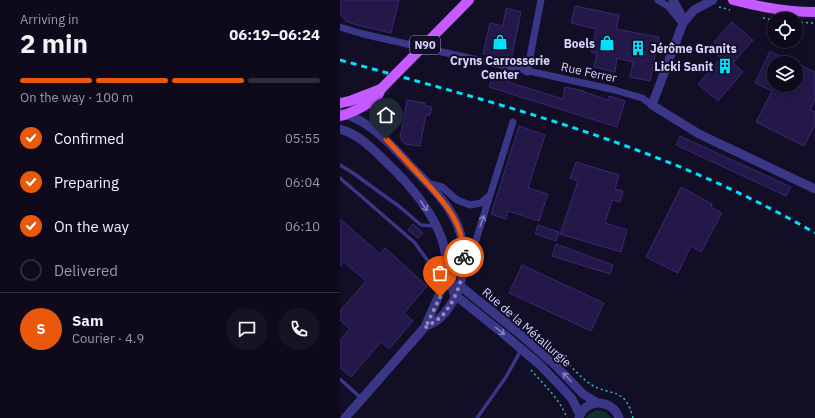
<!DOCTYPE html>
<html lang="en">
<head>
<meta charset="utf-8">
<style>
  :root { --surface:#0e0a1c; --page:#171325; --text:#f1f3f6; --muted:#9b9aa3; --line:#2e2b3b; --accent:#ea580c }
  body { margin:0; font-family:"IBM Plex Sans",sans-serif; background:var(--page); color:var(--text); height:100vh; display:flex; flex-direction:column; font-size:15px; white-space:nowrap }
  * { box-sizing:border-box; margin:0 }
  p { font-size:13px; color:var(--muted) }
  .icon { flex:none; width:22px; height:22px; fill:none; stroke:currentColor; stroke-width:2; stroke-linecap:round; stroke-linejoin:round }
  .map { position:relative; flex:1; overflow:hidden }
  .drawer { display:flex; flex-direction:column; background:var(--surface); width:340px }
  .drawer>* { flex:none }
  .fabs { position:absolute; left:427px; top:12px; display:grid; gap:8px }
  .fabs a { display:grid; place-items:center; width:36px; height:36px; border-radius:50%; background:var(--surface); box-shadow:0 2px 10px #0003,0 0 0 1px var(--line); font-size:20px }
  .pin { position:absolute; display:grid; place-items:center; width:34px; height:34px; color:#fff; margin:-41px -17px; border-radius:50% 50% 50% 0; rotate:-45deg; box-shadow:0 0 4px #0007 }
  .pin .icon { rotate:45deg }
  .courier { position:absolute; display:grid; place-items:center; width:40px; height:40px; margin:-20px; border:3px solid #ea580c; border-radius:50%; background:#fff; color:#222; box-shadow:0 1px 5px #0007 }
  .head em { font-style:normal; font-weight:700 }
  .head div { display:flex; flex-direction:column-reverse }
  .head { display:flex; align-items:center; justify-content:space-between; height:68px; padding:0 20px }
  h1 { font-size:26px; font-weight:700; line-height:30px }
  .bar { display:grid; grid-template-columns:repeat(4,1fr); gap:6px 4px; align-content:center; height:48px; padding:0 20px }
  .bar i { height:5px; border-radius:3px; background:var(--line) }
  .bar .current { background:var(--accent) }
  .bar p { grid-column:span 4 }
  .line { display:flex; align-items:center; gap:10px; padding:0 20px; border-top:1px solid var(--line) }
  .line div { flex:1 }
  .round { display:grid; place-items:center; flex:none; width:42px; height:42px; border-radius:21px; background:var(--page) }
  ol { padding:0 20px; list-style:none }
  li { display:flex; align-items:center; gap:12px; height:44px }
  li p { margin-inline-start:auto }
  li .icon { padding:4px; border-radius:50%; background:var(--accent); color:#fff; stroke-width:4 }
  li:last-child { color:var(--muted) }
  li i { width:22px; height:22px; border:2px solid var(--line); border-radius:50% }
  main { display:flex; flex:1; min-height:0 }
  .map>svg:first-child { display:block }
  .green { fill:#103130 }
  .building { fill:#231848; stroke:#392976 }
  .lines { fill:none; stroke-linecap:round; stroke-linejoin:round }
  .path { stroke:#28beb8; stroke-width:1.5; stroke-dasharray:2 3; stroke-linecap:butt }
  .service { stroke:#3a3688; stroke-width:3.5 }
  .minor { stroke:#3a3688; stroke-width:7 }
  .tertiary { stroke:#3a3688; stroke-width:9 }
  .primary { stroke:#c45aff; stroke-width:10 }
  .rail { stroke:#00e1fe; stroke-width:3; stroke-dasharray:6 5; stroke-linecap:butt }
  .primary-bridge { stroke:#c45aff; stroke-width:10 }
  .oneway { stroke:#827dbe }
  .done { stroke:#938eb3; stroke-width:4; stroke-dasharray:0 7.2 }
  .route { stroke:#ea580c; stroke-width:5 }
  .labels { text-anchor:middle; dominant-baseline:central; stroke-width:4; stroke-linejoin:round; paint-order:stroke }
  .shield { fill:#120e26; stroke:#9d98be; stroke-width:1 }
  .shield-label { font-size:11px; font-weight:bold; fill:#d9d3ff }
  .poi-label { font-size:12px; font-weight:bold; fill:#d9d3ff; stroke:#120e26; text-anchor:end }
  .street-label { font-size:12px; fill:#d9d3ff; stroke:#120e26 }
</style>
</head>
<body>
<main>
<section class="drawer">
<div class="head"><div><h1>2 min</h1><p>Arriving in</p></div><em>06:19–06:24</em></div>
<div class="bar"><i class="current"></i><i class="current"></i><i class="current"></i><i></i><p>On the way · 100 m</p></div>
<ol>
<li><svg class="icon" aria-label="check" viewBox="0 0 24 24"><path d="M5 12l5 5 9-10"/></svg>Confirmed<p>05:55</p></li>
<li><svg class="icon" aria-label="check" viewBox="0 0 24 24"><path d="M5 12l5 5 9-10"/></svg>Preparing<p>06:04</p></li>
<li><svg class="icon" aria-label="check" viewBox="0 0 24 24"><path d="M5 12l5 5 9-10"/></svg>On the way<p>06:10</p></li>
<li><i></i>Delivered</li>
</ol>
<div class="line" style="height:72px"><b class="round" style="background:var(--accent);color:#fff">S</b><div><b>Sam</b><p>Courier · 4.9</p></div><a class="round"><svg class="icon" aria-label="chat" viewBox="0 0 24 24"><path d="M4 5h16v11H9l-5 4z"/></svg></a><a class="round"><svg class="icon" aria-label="phone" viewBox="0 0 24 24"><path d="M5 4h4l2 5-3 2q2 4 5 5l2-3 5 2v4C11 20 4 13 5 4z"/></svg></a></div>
</section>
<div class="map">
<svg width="475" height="418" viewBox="0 0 475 418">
  <rect width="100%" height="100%" fill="#120e26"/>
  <path class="green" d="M 257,410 L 266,412 L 271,418 L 246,418 L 249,414 Z"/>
  <path class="building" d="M 0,0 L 59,0 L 51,33 L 17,25 L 5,21 L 6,19 L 0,15 Z
    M 235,6 L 279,15 L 276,29 L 319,37 L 310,81 L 290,77 L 293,62 L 277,58 L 275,72 L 254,67 L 257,53 L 251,52 L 256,29 L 231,23 Z
    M 166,8 L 181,12 L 171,60 L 143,54 L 150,23 L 163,26 Z
    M 392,22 L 413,40 L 393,63 L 403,72 L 378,101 L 358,84 L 380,59 L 377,55 L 377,52 L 380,47 L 374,42 Z
    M 430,51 L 455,63 L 434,63 L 434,85 L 456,85 L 456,63 L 475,72 L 475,100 L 470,110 L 475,112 L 475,125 L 464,146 L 416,122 L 432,91 L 415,83 Z
    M 154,72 L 170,76 L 168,82 L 223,99 L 225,87 L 244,91 L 244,92 L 268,100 L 269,96 L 285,101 L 277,127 L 149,87 Z
    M 67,100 L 85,103 L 85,106 L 92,107 L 90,115 L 86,115 L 80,146 L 65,144 L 60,138 Z
    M 179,126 L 205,135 L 188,188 L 208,194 L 199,221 L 168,211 L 166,219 L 151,214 Z
    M 340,136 L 451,187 L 446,196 L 336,145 Z
    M 236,162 L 279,175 L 275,189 L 283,191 L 280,202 L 272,200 L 265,223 L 287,230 L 281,252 L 220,234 L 238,181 L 230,178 Z
    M 341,187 L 372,204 L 371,207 L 382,213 L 361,252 L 351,246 L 338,273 L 306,257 Z
    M 0,219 L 40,254 L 45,248 L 87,286 L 64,313 L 73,321 L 49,349 L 41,342 L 11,377 L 0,368 L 0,340 L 10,329 L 0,320 L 0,311 L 26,281 L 4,262 L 0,266 Z
    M 73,224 L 83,233 L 78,238 L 68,230 Z
    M 198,225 L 219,232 L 216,241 L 195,234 Z
    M 216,244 L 273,265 L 270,274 L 212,256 Z
    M 182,265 L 264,303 L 251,331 L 169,293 Z"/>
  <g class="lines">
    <path class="path" d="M 379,7 L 390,10
      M 423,18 L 434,20
      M 456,22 L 475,23
      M 143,291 L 144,290 C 169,310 193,331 217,352 C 227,362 239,376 250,384 C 271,397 285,386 293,418
      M 191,370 C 204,385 220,399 227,418"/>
    <path class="service" d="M 0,165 L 13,173 L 60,207 L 81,225 L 95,226
      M 0,178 L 74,242 L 88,261
      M 0,379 L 22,399
      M 137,418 L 166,377 L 181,350"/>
    <path class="minor" d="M 318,0 L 328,6 L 342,23
      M 0,27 L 23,34 L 111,54 L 275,90 L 302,98 L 312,105
      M 187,72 L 201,0
      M 87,183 L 102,187 L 117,200 L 130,205 L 141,203 L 149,196
      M 124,268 L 136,240 L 173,122"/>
    <path class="tertiary" d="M 333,0 L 340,13 L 343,23
      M 373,0 L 354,10 L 343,23 L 312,105 L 359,134 L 475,189
      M 38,96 C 32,114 33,118 43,135
      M 1,113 C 30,120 51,145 70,165 C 84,180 100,194 110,211 C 131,243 128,290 100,318 C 96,322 90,324 85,327 L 5,418
      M 0,129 C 7,131 13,134 19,138 C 28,144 36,152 44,160 C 71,185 109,228 106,268 C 104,290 93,307 85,327
      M 106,267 C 115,278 108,284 115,295 L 165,335 L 200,365 L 226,392 L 232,399 L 240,415
      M 119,285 L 180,334 L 216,366 L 243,394 L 256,402
      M 239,418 C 245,397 273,399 279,418"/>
    <path class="primary" d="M 393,0 C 420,7 447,12 475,12
      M 0,103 L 10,101 L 41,89
      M 0,116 C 9,114 33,103 38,95 C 39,94 40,91 41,89"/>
    <path class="rail" d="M 0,60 C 164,105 327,147 475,233"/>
    <path class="primary-bridge" d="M 41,89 L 129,0"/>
  </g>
  <defs><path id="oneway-shaft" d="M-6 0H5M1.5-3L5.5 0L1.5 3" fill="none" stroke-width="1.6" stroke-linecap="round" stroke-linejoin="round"/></defs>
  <g class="oneway">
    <use href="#oneway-shaft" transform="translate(84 206) rotate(56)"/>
    <use href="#oneway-shaft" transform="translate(142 221) rotate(-71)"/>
    <use href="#oneway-shaft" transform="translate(160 331) rotate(39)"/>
    <use href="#oneway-shaft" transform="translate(227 377) rotate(-134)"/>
  </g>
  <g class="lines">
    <path class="done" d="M 100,297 L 85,328 C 90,324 96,321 101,317 C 115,302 124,279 124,257"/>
    <path class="route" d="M 46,139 C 59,153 71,166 84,180 C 105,203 124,223 124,257"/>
  </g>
  <defs>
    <symbol id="shop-bare" viewBox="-9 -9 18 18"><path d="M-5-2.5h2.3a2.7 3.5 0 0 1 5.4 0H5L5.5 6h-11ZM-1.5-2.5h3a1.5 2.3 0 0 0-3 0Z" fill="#00e1fe" stroke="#120e26" stroke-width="2.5" paint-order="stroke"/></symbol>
    <symbol id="building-bare" viewBox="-9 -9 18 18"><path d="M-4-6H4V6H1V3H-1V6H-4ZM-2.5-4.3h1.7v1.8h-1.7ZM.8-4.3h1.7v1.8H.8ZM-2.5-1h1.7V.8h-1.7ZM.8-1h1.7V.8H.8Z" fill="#00e1fe" stroke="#120e26" stroke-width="2.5" paint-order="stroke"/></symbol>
  </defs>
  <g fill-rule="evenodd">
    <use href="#shop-bare" x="149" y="31" width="22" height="22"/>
    <use href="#shop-bare" x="256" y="32" width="22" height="22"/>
    <use href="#building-bare" x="287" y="37" width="22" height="22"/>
    <use href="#building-bare" x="374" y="55" width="22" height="22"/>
  </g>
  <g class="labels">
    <rect class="shield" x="70" y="36" width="30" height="18" rx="3"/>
    <g class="shield-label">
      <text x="85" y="45">N90</text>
    </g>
    <g class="poi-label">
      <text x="255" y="43">Boels</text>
      <text x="310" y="48" text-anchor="start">Jérôme Granits</text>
      <text x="160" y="60" text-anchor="middle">Cryns Carrosserie<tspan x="160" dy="14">Center</tspan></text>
      <text x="373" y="66">Licki Sanit</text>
    </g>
    <g class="street-label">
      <text transform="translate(249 72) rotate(12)">Rue Ferrer</text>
      <text transform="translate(187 327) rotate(41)">Rue de la Métallurgie</text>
    </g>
  </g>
</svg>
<div class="fabs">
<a><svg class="icon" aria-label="locate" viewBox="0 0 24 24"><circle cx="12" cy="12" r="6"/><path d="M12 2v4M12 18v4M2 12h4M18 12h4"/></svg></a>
<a><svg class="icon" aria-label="layers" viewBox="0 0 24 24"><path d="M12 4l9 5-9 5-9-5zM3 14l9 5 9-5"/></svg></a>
</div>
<div class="pin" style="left:100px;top:297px;background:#ea580c"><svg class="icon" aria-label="bag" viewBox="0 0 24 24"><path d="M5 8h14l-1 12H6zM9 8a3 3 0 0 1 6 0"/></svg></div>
<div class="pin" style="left:46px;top:139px;background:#1f2937"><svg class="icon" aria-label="home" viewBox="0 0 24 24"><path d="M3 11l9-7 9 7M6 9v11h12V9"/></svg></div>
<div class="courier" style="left:124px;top:257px"><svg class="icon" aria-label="bike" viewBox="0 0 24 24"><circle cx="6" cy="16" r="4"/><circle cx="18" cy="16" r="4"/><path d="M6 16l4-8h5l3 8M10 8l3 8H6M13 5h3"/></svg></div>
</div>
</main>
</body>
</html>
